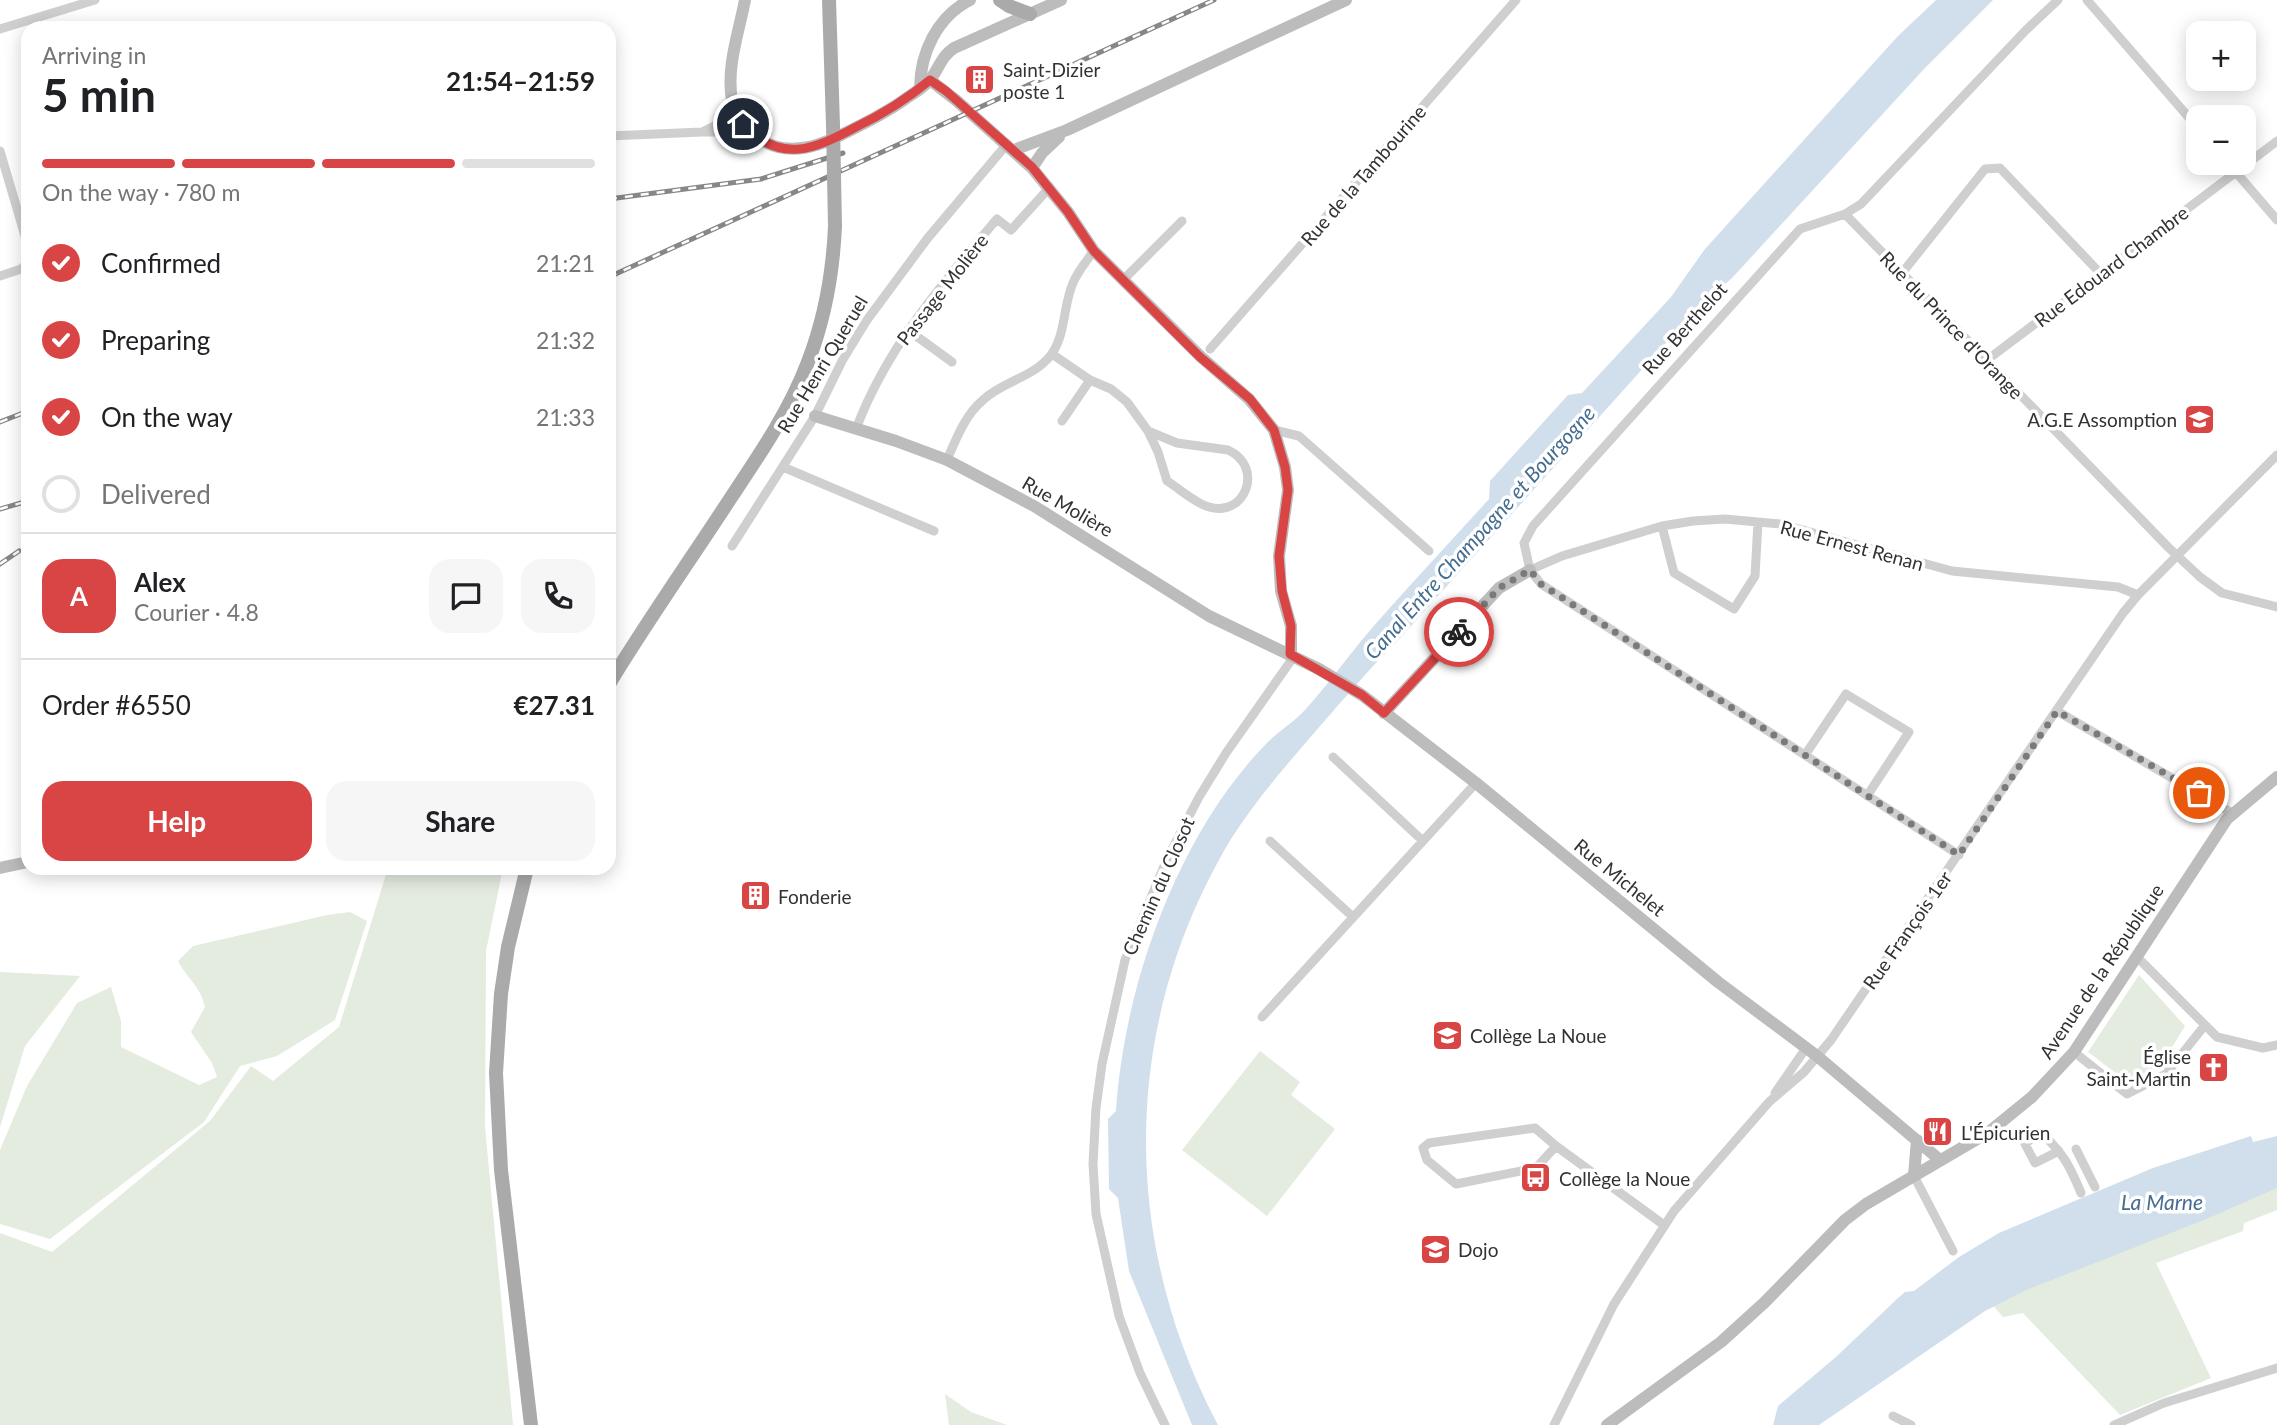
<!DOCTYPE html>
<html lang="en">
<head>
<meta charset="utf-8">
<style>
  :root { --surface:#fff; --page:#f6f6f6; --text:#202124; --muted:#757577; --line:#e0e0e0; --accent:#d94545 }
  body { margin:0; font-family:Lato,sans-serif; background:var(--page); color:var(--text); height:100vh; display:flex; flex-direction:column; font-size:26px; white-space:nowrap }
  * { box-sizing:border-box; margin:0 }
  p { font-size:23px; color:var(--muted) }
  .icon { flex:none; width:38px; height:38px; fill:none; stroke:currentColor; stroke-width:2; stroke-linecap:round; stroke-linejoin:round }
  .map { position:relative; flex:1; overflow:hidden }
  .sheet { position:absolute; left:21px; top:21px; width:595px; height:854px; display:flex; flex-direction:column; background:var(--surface); border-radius:21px; box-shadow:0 4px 18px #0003 }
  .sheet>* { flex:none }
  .tools { position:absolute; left:2186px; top:21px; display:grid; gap:14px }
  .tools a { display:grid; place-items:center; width:70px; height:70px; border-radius:14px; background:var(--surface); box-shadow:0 4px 18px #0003; font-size:35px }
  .pin { position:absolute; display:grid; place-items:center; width:60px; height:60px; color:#fff; margin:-30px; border:4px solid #fff; border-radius:50%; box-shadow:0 2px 7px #0007 }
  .courier { position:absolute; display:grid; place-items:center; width:70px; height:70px; margin:-35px; border:5px solid #d94545; border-radius:50%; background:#fff; color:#222; box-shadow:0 2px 9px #0007 }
  .overview em { font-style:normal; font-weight:700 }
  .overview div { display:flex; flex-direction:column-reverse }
  .overview { display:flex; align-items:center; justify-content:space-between; height:119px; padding:0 21px }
  h1 { font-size:46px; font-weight:700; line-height:52px }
  .bar { display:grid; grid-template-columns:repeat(4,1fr); gap:10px 7px; align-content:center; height:84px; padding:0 21px }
  .bar i { height:9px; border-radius:5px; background:var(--line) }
  .bar .current { background:var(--accent) }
  .bar p { grid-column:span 4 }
  .line { display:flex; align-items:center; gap:18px; padding:0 21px; border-top:2px solid var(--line) }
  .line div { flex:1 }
  .round { display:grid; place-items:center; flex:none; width:74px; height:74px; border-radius:21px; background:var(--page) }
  ol { padding:0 21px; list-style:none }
  li { display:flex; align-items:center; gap:21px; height:77px }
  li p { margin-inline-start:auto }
  li .icon { padding:7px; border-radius:50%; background:var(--accent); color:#fff; stroke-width:4 }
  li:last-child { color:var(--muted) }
  li i { width:38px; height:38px; border:4px solid var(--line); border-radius:50% }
  .action { display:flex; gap:14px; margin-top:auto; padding:14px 21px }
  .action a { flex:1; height:80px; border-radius:21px; background:var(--accent); color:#fff; font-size:28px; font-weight:700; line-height:80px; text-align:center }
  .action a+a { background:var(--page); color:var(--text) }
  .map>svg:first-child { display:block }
  .green { fill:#e4ebdf }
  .water { fill:#d0dfeb }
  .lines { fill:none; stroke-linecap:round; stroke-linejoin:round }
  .street { stroke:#cfcfcf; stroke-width:9 }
  .secondary { stroke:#bcbcbc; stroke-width:12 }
  .primary { stroke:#aaa; stroke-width:14 }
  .rail-casing { stroke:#878787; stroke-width:5 }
  .rail { stroke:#fff; stroke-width:2.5; stroke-dasharray:8; stroke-linecap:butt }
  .primary-bridge { stroke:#aaa; stroke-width:14 }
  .done { stroke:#7a7a7a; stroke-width:7; stroke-dasharray:0 12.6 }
  .route { stroke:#d94545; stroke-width:9 }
  .labels { text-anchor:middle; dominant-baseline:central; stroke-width:7; stroke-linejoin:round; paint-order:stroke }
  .poi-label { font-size:19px; fill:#323232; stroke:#fff; text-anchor:start }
  .street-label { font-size:19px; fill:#323232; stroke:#fff }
  .water-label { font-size:21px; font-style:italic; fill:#456d8f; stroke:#fff }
</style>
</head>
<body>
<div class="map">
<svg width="2277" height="1425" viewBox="0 0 2277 1425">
  <rect width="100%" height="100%" fill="#fff"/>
  <path class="green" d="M 388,868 L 503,868 L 486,951 L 485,1127 L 513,1425 L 0,1425 L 0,1233 L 52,1252 L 210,1121 L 251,1066 L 273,1081 L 339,1027 Z
    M 350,912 L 367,921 L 335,1020 L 277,1056 L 240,1066 L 204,1122 L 50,1239 L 0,1224 L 0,1150 L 27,1086 L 77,1003 L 111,987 L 121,1021 L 121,1047 L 199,1085 L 217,1077 L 212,1063 L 191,1032 L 205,1007 C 200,985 188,980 178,961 L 193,946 L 327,915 Z
    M 0,972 L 80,976 L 25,1046 L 0,1127 Z
    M 2139,975 L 2185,1026 C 2168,1053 2161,1072 2129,1083 L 2088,1052 Z
    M 1260,1051 L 1300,1082 L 1291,1095 L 1335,1129 L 1267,1216 L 1182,1150 Z
    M 2277,1167 L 2277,1210 L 2244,1223 L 2243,1231 L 2156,1263 L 2211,1378 L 2120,1415 L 2023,1313 L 2003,1317 L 1985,1296 Z
    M 945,1394 L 971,1412 L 1007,1425 L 949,1425 Z"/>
  <path class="water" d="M 1936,0 L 1993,0 L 1924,69 L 1733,277 L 1691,315 L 1401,637 C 1366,672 1335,709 1302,747 C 1277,776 1252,806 1231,839 C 1121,1022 1119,1238 1218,1425 L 1192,1425 L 1129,1271 L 1118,1198 L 1109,1189 L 1108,1119 L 1116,1111 C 1124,986 1177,836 1265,745 C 1277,732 1293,723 1305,710 C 1331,681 1353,649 1379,620 C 1415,579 1453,539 1489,499 L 1490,481 L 1568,395 L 1582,393 L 1671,297 L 1705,249 L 1898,36 Z
    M 2251,1136 L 2253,1142 L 2277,1136 L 2277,1188 L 2204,1220 L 2024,1291 L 1985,1311 L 1819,1425 L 1773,1425 L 1778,1406 L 1837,1356 L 1898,1298 L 1905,1292 L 1914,1291 L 1959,1257 L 1999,1233 L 2153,1168 Z"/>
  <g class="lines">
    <path class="street" d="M 2087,0 L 2198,128
      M 0,29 L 95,0
      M 704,131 L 737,115
      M 609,136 L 702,132 L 750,132
      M 0,151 L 28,246
      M 2228,163 L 2277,220
      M 1845,214 L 2168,547 L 2200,577 L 2222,593 L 2277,607
      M 1902,273 L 1985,169 L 2000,168 L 2101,274
      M 0,276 L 21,269 L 28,263
      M 1123,280 L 1182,221
      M 908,330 L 952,362
      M 1210,349 L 1516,0
      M 1052,354 L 1090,380 L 1111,389 L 1127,402 L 1148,431 L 1177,443 L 1228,450 C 1265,467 1245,518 1209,507 C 1195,503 1180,489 1167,481 L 1158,452 L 1148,431
      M 1987,360 L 2277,141
      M 1062,421 L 1090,380
      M 856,429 C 887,347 941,285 997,219 L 1011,230 L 1050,187
      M 1274,430 L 1299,436 L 1429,551
      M 947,460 C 956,439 965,415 983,400 C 1003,381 1033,378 1051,355 C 1066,335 1063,305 1073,283 C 1078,271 1086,261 1094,251
      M 783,467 L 934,531
      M 1662,526 L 1674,573 L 1734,609 L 1755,576 L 1758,522
      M 732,546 L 815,416 L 842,361 L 867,320 L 927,239 L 1007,144
      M 1530,570 L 1562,556 L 1662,526 L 1693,521 L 1725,519 L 1781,524 L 1952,571 L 2118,587 L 2138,595
      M 2057,711 L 2232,813
      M 1805,755 L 1846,694 L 1909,732 L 1867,796
      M 1333,757 L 1423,841
      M 1270,841 L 1353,917
      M 1959,855 L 1541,584 L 1530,570 L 1524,543 L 1533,526 L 1800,229 L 1845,214 L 1861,204 L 2026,30 L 2058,0
      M 2137,957 L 2217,1037 L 2263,1048 L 2277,1045
      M 1262,1017 L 1476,783
      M 2074,1052 L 2127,1094 L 2166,1074 L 2205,1025
      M 1775,1093 L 1806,1048
      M 1556,1146 L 1536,1168 L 1456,1184 L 1427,1160 L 1423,1148 L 1429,1143 L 1535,1128 L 1556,1146 L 1664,1225
      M 2076,1149 L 2095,1187
      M 2059,1151 L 2035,1163 L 2025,1144 L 2041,1132 C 2064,1155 2069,1164 2081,1193
      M 1914,1176 L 1953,1251
      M 1893,1416 L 1911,1425
      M 1165,1425 L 1140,1373 L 1119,1316 L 1096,1214 L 1093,1164 L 1096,1108 L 1102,1064 L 1125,960 L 1167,859 L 1199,797 L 1226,753 L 1290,662 L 1291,654
      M 1554,1425 L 1614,1304 L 1674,1211 L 1769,1102 L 1804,1072 L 1831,1040 L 2123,613 L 2138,595 L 2277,455
      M 2114,1425 L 2164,1403 L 2277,1368"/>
    <path class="secondary" d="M 745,0 C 739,32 726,67 732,100 C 734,114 743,126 754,135 C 788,162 824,144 857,127 C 875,118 892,109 908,97 C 916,92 927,85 932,77 C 940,66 942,56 954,48 L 1061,0
      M 930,80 L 957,101 L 1032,168 L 1068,212 L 1094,251 L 1201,357 L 1249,399 L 1274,430 L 1285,467 L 1288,490 L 1279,556 L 1281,591 L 1291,626 L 1291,654
      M 920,89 C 920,53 937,17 970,0
      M 1014,150 L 1067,130 L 1346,0
      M 1032,168 L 1042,153 L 1059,137
      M 815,416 L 896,441 L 947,460 L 1034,506 L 1209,616 L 1319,669 L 1362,695 L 1476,783 L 1718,982 L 1817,1056 L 1940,1160
      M 1384,713 L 1499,588 L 1530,570
      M 0,868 L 28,862
      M 1914,1176 L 1917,1140
      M 1607,1425 L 1721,1342 L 1765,1302 L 1845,1220 L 1866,1204 L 1989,1132 L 2032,1097 L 2074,1052 L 2227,819 L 2277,777"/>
    <path class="primary" d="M 829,0 L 833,125
      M 1000,0 L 1009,6 L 1030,14
      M 609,684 C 648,620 691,559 732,496 C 760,454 790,410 808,362 C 825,318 833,272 835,226
      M 527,868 L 508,947 L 501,994 L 496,1073 L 501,1170 L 531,1425"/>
    <defs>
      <path id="rail" d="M 609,199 L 761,179 L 843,153
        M 609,277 L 1214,0
        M 0,422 L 28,411
        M 0,509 L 28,501
        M 0,564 L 19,551"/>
    </defs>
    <use href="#rail" class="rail-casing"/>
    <use href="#rail" class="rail"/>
    <path class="primary-bridge" d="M 833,125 L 835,226"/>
  </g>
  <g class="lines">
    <path class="done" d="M 1459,632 L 1499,588 L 1530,570 L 1541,584 L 1959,855 L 2057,711 L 2199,793"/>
    <path class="route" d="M 743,124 C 780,165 815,149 856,127 C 883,114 907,99 930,80 L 946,91 L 1032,167 L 1068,212 L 1094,251 L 1200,357 L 1250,399 L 1274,430 L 1285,467 L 1288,490 L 1279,556 L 1282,591 L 1291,626 L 1290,654 L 1362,695 L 1384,713 L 1459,632"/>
  </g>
  <defs>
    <symbol id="building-square" viewBox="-11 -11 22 22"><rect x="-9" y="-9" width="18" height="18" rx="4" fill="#d94545" stroke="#fff"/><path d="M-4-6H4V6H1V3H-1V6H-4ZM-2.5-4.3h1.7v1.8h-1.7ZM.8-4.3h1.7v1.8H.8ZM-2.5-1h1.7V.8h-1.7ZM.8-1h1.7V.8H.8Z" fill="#fff"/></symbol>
    <symbol id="school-square" viewBox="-11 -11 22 22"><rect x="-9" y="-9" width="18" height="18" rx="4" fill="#d94545" stroke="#fff"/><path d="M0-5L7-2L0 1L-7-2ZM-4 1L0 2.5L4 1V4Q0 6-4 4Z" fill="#fff"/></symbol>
    <symbol id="church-square" viewBox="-11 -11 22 22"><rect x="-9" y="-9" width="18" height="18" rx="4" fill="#d94545" stroke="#fff"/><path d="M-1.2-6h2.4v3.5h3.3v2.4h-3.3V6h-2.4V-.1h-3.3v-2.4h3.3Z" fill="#fff"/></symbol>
    <symbol id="restaurant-square" viewBox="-11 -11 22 22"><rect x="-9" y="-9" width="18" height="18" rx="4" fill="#d94545" stroke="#fff"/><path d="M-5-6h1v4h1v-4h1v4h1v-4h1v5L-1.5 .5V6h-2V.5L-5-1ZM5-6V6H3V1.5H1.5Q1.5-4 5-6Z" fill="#fff"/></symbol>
    <symbol id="bus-square" viewBox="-11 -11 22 22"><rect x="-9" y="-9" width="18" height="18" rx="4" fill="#d94545" stroke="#fff"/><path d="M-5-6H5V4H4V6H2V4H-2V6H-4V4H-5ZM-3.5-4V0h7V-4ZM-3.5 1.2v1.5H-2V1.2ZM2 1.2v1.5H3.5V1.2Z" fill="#fff"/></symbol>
    <symbol id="university-square" viewBox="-11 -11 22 22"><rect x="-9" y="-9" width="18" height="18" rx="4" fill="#d94545" stroke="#fff"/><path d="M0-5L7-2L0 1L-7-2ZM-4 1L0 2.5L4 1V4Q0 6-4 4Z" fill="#fff"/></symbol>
  </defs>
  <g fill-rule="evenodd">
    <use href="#building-square" x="962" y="62" width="35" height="35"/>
    <use href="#school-square" x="2182" y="402" width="35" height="35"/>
    <use href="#building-square" x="738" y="878" width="35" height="35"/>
    <use href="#school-square" x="1430" y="1018" width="35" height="35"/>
    <use href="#church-square" x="2196" y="1050" width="35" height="35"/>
    <use href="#restaurant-square" x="1920" y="1114" width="35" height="35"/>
    <use href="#bus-square" x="1518" y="1160" width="35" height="35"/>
    <use href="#university-square" x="1418" y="1232" width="35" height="35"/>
  </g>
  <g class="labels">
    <g class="poi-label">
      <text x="1003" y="69">Saint-Dizier<tspan x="1003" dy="22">poste 1</tspan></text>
      <text x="2177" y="419" text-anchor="end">A.G.E Assomption</text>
      <text x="778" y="896">Fonderie</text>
      <text x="1470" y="1035">Collège La Noue</text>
      <text x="2191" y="1056" text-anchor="end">Église<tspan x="2191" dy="22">Saint-Martin</tspan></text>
      <text x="1961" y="1132">L'Épicurien</text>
      <text x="1559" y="1178">Collège la Noue</text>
      <text x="1458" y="1249">Dojo</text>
    </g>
    <g class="street-label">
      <text transform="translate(1363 175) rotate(-49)">Rue de la Tambourine</text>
      <text transform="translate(2111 266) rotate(-37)">Rue Edouard Chambre</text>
      <text transform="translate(942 289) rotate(-52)">Passage Molière</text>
      <text transform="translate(1952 325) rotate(46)">Rue du Prince d'Orange</text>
      <text transform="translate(1684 328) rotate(-48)">Rue Berthelot</text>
      <text transform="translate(822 364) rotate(-59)">Rue Henri Queruel</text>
      <text transform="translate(1068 506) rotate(30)">Rue Molière</text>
      <text transform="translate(1852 545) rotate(15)">Rue Ernest Renan</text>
      <text transform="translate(1620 877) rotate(39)">Rue Michelet</text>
      <text transform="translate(1158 886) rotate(-66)">Chemin du Closot</text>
      <text transform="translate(1907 930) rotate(-55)">Rue François 1er</text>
      <text transform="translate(2101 971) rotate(-56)">Avenue de la République</text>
    </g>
    <g class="water-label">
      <text transform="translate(1479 532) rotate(-48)">Canal Entre Champagne et Bourgogne</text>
      <text x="2162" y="1201">La Marne</text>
    </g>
  </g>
</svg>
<div class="tools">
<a>+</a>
<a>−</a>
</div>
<div class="pin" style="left:2199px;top:793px;background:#ea580c"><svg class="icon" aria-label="bag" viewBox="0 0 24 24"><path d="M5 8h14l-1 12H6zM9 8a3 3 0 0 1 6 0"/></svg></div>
<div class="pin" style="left:743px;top:124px;background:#1f2937"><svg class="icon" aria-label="home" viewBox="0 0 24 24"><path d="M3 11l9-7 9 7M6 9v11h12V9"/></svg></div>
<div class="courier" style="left:1459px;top:632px"><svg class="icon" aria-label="bike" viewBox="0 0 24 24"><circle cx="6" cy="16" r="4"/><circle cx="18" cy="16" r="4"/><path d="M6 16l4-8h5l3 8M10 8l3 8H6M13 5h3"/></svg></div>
<section class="sheet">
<div class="overview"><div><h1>5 min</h1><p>Arriving in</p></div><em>21:54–21:59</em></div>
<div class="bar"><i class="current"></i><i class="current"></i><i class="current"></i><i></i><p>On the way · 780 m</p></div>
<ol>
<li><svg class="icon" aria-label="check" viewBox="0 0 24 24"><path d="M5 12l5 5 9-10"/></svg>Confirmed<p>21:21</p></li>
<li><svg class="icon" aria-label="check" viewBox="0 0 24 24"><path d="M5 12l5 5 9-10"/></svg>Preparing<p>21:32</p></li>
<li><svg class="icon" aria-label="check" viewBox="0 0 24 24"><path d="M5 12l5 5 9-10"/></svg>On the way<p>21:33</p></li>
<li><i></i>Delivered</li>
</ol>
<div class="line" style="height:126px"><b class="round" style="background:var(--accent);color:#fff">A</b><div><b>Alex</b><p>Courier · 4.8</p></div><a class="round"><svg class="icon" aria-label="chat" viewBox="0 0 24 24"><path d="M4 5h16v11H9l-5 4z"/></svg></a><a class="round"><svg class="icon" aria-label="phone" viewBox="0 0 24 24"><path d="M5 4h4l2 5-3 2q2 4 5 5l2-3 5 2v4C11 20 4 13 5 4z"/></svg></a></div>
<div class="line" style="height:91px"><div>Order #6550</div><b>€27.31</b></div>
<div class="action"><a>Help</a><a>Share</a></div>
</section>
</div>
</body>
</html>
